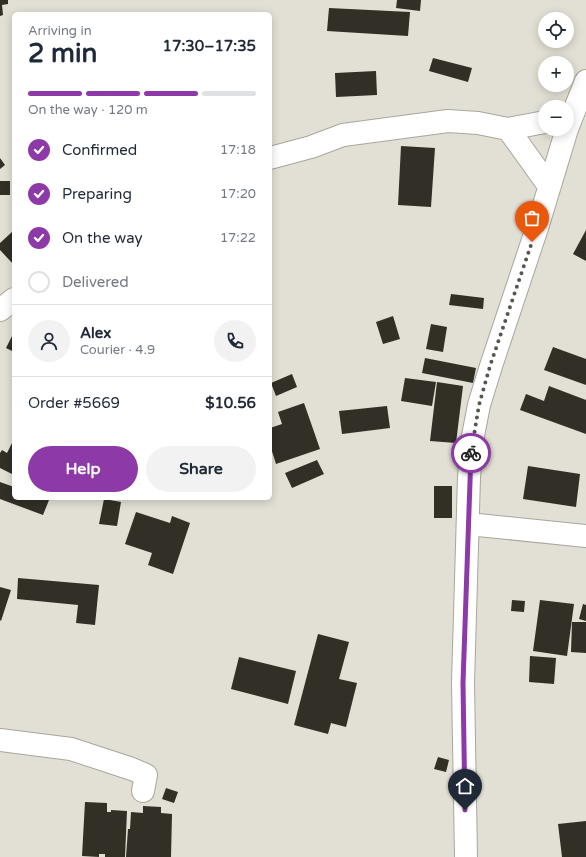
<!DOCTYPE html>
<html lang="en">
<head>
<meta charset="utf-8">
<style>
  :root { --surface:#fff; --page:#f2f2f3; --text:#1f2937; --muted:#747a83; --line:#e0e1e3; --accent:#8d3aa8 }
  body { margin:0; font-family:"Varela Round",sans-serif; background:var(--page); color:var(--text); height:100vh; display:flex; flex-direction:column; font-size:15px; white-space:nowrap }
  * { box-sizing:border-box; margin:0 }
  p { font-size:13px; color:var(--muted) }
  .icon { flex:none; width:22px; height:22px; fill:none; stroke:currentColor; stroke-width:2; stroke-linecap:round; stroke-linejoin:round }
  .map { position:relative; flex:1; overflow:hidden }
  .drawer { position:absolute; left:12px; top:12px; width:260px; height:488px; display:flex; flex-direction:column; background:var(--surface); border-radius:6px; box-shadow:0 2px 10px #0003 }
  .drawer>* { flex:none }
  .tools { position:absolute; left:538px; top:12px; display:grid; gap:8px }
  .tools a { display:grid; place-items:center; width:36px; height:36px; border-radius:50%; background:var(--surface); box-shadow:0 2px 10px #0003; font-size:20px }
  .pin { position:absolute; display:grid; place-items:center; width:34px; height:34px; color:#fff; margin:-41px -17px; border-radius:50% 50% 50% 0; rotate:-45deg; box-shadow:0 0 4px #0007 }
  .pin .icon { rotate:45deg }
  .courier { position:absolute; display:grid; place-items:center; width:40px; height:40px; margin:-20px; border:3px solid #8d3aa8; border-radius:50%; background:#fff; color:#222; box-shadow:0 1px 5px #0007 }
  .headline em { font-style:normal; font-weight:800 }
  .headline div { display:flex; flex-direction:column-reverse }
  .headline { display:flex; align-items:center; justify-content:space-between; height:68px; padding:0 16px }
  h1 { font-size:26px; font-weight:800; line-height:30px }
  .bar { display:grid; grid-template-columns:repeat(4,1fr); gap:6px 4px; align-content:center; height:48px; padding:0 16px }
  .bar i { height:5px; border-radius:3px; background:var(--line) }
  .bar .active { background:var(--accent) }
  .bar p { grid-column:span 4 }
  .line { display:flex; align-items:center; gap:10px; padding:0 16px; border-top:1px solid var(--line) }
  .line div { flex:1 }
  .round { display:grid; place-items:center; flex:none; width:42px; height:42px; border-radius:21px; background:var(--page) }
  ol { padding:0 16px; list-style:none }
  li { display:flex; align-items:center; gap:12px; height:44px }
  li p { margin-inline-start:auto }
  li .icon { padding:4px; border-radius:50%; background:var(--accent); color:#fff; stroke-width:4 }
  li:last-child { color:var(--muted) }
  li i { width:22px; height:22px; border:2px solid var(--line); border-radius:50% }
  .action { display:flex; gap:8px; margin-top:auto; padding:8px 16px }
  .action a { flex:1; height:46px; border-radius:24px; background:var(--accent); color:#fff; font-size:16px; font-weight:800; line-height:46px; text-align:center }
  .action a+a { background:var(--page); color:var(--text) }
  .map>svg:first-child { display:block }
  .building { fill:#312f26 }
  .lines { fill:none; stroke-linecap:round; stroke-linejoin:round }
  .minor-casing { stroke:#a9a69c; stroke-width:24 }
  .minor { stroke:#fff; stroke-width:22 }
  .done { stroke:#585650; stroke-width:4; stroke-dasharray:0 7.2 }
  .route { stroke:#8d3aa8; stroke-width:5 }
</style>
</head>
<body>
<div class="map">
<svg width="586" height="857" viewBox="0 0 586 857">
  <rect width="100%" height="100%" fill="#e2dfd4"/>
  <path class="building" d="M 0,0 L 8,0 L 8,4 L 2,5 L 3,15 L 0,16 Z
    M 397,0 L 421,0 L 420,11 L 396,8 Z
    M 329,8 L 410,12 L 408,36 L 327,31 Z
    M 433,58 L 472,68 L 468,82 L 429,71 Z
    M 376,71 L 377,95 L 336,97 L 335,73 Z
    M 401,146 L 435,148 L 431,207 L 398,205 Z
    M 0,158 L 5,165 L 0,169 Z
    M 0,181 L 10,181 L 10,195 L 0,195 Z
    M 586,230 L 586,261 L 573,254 Z
    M 12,232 L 14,234 L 14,265 L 0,250 L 0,243 Z
    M 451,294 L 484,298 L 483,309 L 449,305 Z
    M 393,316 L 400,339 L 383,344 L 376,322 Z
    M 431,324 L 447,327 L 443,352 L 426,349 Z
    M 13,334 L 14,335 L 14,352 L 6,348 Z
    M 553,347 L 586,359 L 586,385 L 544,370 Z
    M 425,358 L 476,368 L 473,383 L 422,373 Z
    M 292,374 L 297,387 L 276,396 L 271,383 Z
    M 405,378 L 436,382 L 432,406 L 401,401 Z
    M 437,382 L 463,386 L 456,443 L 430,441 Z
    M 549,386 L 586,400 L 586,434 L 520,410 L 526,394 L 544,401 Z
    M 304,403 L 320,449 L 276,464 L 270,445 L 270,428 L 282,424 L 278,412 Z
    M 387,406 L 390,428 L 342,434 L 339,411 Z
    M 14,439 L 14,475 L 0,468 L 0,453 L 2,450 L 7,453 Z
    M 317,460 L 324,474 L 292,488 L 285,473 Z
    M 528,466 L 580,474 L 576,507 L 523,499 Z
    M 0,482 L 14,487 L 14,498 L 44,498 L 49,500 L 43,515 L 0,499 Z
    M 434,486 L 452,486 L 452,518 L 434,518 Z
    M 104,499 L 121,502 L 117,526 L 99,524 Z
    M 136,512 L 170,523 L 172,516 L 190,523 L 173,574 L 148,565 L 152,553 L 125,544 Z
    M 18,578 L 99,585 L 95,625 L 76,623 L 78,605 L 17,599 Z
    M 0,587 L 11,590 L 1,621 L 0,620 Z
    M 512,600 L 525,601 L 524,612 L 511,611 Z
    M 540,600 L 574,604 L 567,656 L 533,651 Z
    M 583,604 L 586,605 L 586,621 L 579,619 Z
    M 572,622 L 586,622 L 586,653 L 571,652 Z
    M 318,634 L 349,642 L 339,679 L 357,683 L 346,727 L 331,723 L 328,734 L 294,725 Z
    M 530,656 L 556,658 L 554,684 L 529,682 Z
    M 239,657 L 296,671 L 288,704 L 231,689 Z
    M 438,757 L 449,760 L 446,772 L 434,769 Z
    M 166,788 L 178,792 L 174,803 L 162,799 Z
    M 85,802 L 107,803 L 107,812 L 111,812 L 111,810 L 127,811 L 125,857 L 105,857 L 105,854 L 99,854 L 99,857 L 82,856 Z
    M 143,806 L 161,807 L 161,813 L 172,814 L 171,857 L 126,857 L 128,829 L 130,829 L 131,812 L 143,813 Z
    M 586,821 L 586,857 L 562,857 L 558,824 Z"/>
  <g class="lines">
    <defs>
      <path id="minor" d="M 508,129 L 549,186
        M 567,129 L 586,81
        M 270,158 L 311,147 L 343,135 L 448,121 L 478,123 L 508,129 L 545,122
        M 0,310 L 14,299
        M 468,524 L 586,536
        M 0,740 L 71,749 L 132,769 L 146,775 L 143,791
        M 466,857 L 463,683 L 469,477 L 472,441 L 479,405 L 491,366 L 537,228 L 567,129"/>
    </defs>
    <use href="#minor" class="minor-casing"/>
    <use href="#minor" class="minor"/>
  </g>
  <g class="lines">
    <path class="done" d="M 471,453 L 479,405 L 490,366 L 532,242"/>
    <path class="route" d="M 465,810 L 463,683 L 471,453"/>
  </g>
</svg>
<div class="tools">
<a><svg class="icon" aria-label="locate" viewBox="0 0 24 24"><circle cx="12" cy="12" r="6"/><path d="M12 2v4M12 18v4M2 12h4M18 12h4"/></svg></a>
<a>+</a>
<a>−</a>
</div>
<div class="pin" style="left:532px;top:242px;background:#ea580c"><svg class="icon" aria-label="bag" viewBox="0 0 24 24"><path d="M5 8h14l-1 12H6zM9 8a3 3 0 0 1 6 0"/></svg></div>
<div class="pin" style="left:465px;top:810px;background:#1f2937"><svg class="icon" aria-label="home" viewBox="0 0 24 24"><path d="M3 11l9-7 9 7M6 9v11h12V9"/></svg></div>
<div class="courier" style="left:471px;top:453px"><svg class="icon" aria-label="bike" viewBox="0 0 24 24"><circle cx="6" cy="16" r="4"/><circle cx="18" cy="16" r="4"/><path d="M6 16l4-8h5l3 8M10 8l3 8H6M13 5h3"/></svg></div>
<section class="drawer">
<div class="headline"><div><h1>2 min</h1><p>Arriving in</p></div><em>17:30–17:35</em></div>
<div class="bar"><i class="active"></i><i class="active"></i><i class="active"></i><i></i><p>On the way · 120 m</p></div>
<ol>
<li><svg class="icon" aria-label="check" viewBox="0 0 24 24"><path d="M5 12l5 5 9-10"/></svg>Confirmed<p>17:18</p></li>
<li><svg class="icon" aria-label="check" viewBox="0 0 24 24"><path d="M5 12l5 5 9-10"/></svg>Preparing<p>17:20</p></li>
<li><svg class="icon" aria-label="check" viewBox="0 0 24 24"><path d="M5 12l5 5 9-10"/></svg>On the way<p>17:22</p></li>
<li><i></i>Delivered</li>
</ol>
<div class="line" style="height:72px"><a class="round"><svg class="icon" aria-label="person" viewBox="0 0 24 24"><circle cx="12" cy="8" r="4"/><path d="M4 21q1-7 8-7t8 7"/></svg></a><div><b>Alex</b><p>Courier · 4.9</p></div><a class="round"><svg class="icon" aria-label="phone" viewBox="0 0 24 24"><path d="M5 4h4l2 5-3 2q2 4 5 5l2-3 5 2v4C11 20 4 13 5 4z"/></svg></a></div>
<div class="line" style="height:52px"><div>Order #5669</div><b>$10.56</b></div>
<div class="action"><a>Help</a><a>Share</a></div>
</section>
</div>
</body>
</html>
